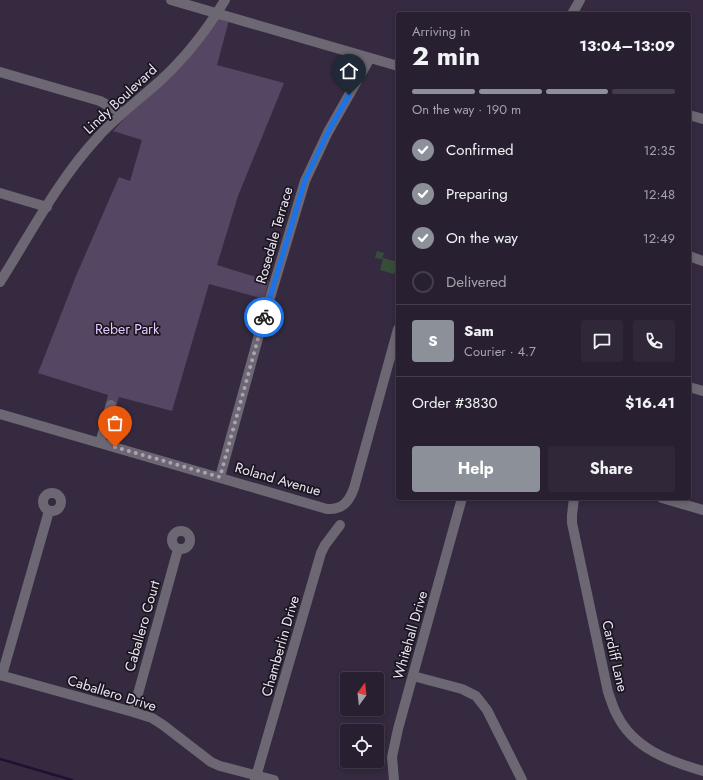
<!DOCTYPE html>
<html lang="en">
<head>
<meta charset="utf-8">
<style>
  :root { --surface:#282030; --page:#302838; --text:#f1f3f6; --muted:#a5a3ab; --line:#443e4c; --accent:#8c9099 }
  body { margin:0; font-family:Jost,sans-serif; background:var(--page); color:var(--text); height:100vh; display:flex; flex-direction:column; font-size:15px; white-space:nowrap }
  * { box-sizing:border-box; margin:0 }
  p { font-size:13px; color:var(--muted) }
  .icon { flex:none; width:22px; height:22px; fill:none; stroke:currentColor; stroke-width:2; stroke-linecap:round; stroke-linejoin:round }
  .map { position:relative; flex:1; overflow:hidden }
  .side { position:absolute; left:396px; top:12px; width:295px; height:488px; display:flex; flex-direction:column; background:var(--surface); border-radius:4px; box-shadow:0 2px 6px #0003,0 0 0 1px var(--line) }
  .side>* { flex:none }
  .needle { width:26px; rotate:15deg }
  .tools { position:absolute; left:340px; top:672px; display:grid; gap:8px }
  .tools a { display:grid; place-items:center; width:44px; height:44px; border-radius:4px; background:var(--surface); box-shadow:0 2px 6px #0003,0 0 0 1px var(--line); font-size:20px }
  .pin { position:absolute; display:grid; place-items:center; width:34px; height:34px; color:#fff; margin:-41px -17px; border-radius:50% 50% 50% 0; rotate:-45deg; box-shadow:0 0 4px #0007 }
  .pin .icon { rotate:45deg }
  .courier { position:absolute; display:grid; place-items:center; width:40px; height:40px; margin:-20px; border:3px solid #1a73e8; border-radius:50%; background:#fff; color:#222; box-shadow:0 1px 5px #0007 }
  .head em { font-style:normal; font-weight:700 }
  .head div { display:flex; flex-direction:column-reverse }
  .head { display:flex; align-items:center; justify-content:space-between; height:68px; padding:0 16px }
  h1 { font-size:26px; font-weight:700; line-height:30px }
  .bar { display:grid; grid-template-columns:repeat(4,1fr); gap:6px 4px; align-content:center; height:48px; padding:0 16px }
  .bar i { height:5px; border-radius:3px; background:var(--line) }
  .bar .current { background:var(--accent) }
  .bar p { grid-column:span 4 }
  .line { display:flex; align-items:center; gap:10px; padding:0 16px; border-top:1px solid var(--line) }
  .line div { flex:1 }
  .round { display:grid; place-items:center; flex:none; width:42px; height:42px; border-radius:4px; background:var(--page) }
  ol { padding:0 16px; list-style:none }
  li { display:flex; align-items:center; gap:12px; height:44px }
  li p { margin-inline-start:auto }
  li .icon { padding:4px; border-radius:50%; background:var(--accent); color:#fff; stroke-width:4 }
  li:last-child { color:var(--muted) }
  li i { width:22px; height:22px; border:2px solid var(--line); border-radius:50% }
  .action { display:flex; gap:8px; margin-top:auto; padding:8px 16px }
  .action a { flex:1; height:46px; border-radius:4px; background:var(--accent); color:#fff; font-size:16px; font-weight:700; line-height:46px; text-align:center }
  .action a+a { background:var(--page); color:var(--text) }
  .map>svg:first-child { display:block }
  .green { fill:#554664 }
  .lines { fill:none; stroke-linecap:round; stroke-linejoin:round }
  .stream { stroke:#220f32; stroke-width:2.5 }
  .building { fill:#374d39 }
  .minor { stroke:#6c6772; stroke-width:10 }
  .done { stroke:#aba2b4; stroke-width:4; stroke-dasharray:0 7.2 }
  .route { stroke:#1a73e8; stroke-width:5 }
  .labels { text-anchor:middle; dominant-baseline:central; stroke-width:3.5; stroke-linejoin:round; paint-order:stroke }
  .street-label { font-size:14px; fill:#eae3f2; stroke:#1a151f }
  .park-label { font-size:14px; fill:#e3c9ff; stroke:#1a151f }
</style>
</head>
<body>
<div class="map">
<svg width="703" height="780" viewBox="0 0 703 780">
  <rect width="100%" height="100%" fill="#352a40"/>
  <path class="green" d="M 219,14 L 229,20 L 217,65 L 284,83 L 238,196 L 217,265 L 269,281 L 264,299 L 209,284 L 172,411 L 119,397 L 113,416 L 103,413 L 108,395 L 38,373 L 76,276 L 119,177 L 130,181 L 142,140 L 113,131 Z"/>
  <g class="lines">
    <path class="stream" d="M 0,759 L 72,780"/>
  </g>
  <path class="building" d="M 377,251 L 384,253 L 382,259 L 375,258 Z
    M 383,258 L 398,262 L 394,274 L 380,270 Z"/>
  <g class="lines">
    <path class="minor" d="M 171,0 L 398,66
      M 572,14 L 580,0
      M 0,72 L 100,101 L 122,113
      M 689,115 L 703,119
      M 0,193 L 47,207
      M 689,256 L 703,261
      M 0,282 C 31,233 58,180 98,137 C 117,116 140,99 161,80 C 186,57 207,30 225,0
      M 689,387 L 703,391
      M 0,414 L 327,509 C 342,510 349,502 354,488 L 398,329
      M 100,443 L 111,405
      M 220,477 L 260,331 L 305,181 L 328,132 L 370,58
      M43 502a9 9 0 1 1 18 0a9 9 0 1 1-18 0Z
      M 574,498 L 572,515 L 572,523 L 608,692 C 611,700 613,708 617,715 C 634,749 669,761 703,771
      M 662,498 L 703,510
      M172 540a9 9 0 1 1 18 0a9 9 0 1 1-18 0Z
      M 0,675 L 133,712 L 152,718 L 163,725 L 211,762 L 220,766 L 274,780
      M 2,675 L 49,511
      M 413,676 L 462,689 L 476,696 L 487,710 L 522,780
      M 133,712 L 178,549
      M 255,780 L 321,553 L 325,545 L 340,525
      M 394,780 L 392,757 L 398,729 L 462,498"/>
  </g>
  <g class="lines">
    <path class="done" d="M 115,447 L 220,477 L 264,317"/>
    <path class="route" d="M 264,317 L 305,180 L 328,132 L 349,95"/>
  </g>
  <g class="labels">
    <g class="street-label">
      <text transform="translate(120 99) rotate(-43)">Lindy Boulevard</text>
      <text transform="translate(274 235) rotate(-74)">Rosedale Terrace</text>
      <text transform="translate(278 479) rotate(16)">Roland Avenue</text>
      <text transform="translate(142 626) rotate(-74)">Caballero Court</text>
      <text transform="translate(410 635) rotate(-74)">Whitehall Drive</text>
      <text transform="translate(280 646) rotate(-74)">Chamberlin Drive</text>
      <text transform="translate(615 656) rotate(77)">Cardiff Lane</text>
      <text transform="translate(112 693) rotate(17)">Caballero Drive</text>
    </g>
    <g class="park-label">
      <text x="127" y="329">Reber Park</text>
    </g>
  </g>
</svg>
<div class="tools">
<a><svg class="needle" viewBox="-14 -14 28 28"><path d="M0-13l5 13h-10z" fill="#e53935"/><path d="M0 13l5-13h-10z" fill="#a5a3ab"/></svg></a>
<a><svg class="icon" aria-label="locate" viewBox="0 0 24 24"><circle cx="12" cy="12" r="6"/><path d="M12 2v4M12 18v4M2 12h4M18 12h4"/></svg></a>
</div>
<div class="pin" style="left:115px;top:447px;background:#ea580c"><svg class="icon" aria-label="bag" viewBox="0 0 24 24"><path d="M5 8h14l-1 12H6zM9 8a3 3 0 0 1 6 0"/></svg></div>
<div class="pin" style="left:349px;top:95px;background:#1f2937"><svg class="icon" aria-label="home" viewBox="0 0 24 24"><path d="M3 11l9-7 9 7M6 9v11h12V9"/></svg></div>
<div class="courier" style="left:264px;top:317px"><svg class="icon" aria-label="bike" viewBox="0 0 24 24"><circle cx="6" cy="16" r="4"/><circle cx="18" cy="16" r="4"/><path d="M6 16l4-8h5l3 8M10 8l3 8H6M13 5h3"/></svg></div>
<section class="side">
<div class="head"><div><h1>2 min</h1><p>Arriving in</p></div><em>13:04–13:09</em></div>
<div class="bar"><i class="current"></i><i class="current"></i><i class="current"></i><i></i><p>On the way · 190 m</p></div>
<ol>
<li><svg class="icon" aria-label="check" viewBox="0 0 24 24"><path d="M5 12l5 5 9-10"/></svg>Confirmed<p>12:35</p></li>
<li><svg class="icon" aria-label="check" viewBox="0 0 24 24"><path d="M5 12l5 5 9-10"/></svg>Preparing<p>12:48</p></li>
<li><svg class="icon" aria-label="check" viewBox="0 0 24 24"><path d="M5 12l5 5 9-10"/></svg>On the way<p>12:49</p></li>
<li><i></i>Delivered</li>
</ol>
<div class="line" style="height:72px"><b class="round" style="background:var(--accent);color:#fff">S</b><div><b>Sam</b><p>Courier · 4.7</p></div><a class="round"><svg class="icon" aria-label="chat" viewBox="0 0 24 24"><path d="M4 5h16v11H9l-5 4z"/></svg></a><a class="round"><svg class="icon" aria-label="phone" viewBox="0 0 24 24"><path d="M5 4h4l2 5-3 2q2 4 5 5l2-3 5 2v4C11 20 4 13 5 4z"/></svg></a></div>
<div class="line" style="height:52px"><div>Order #3830</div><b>$16.41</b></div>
<div class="action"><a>Help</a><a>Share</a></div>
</section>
</div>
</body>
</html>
